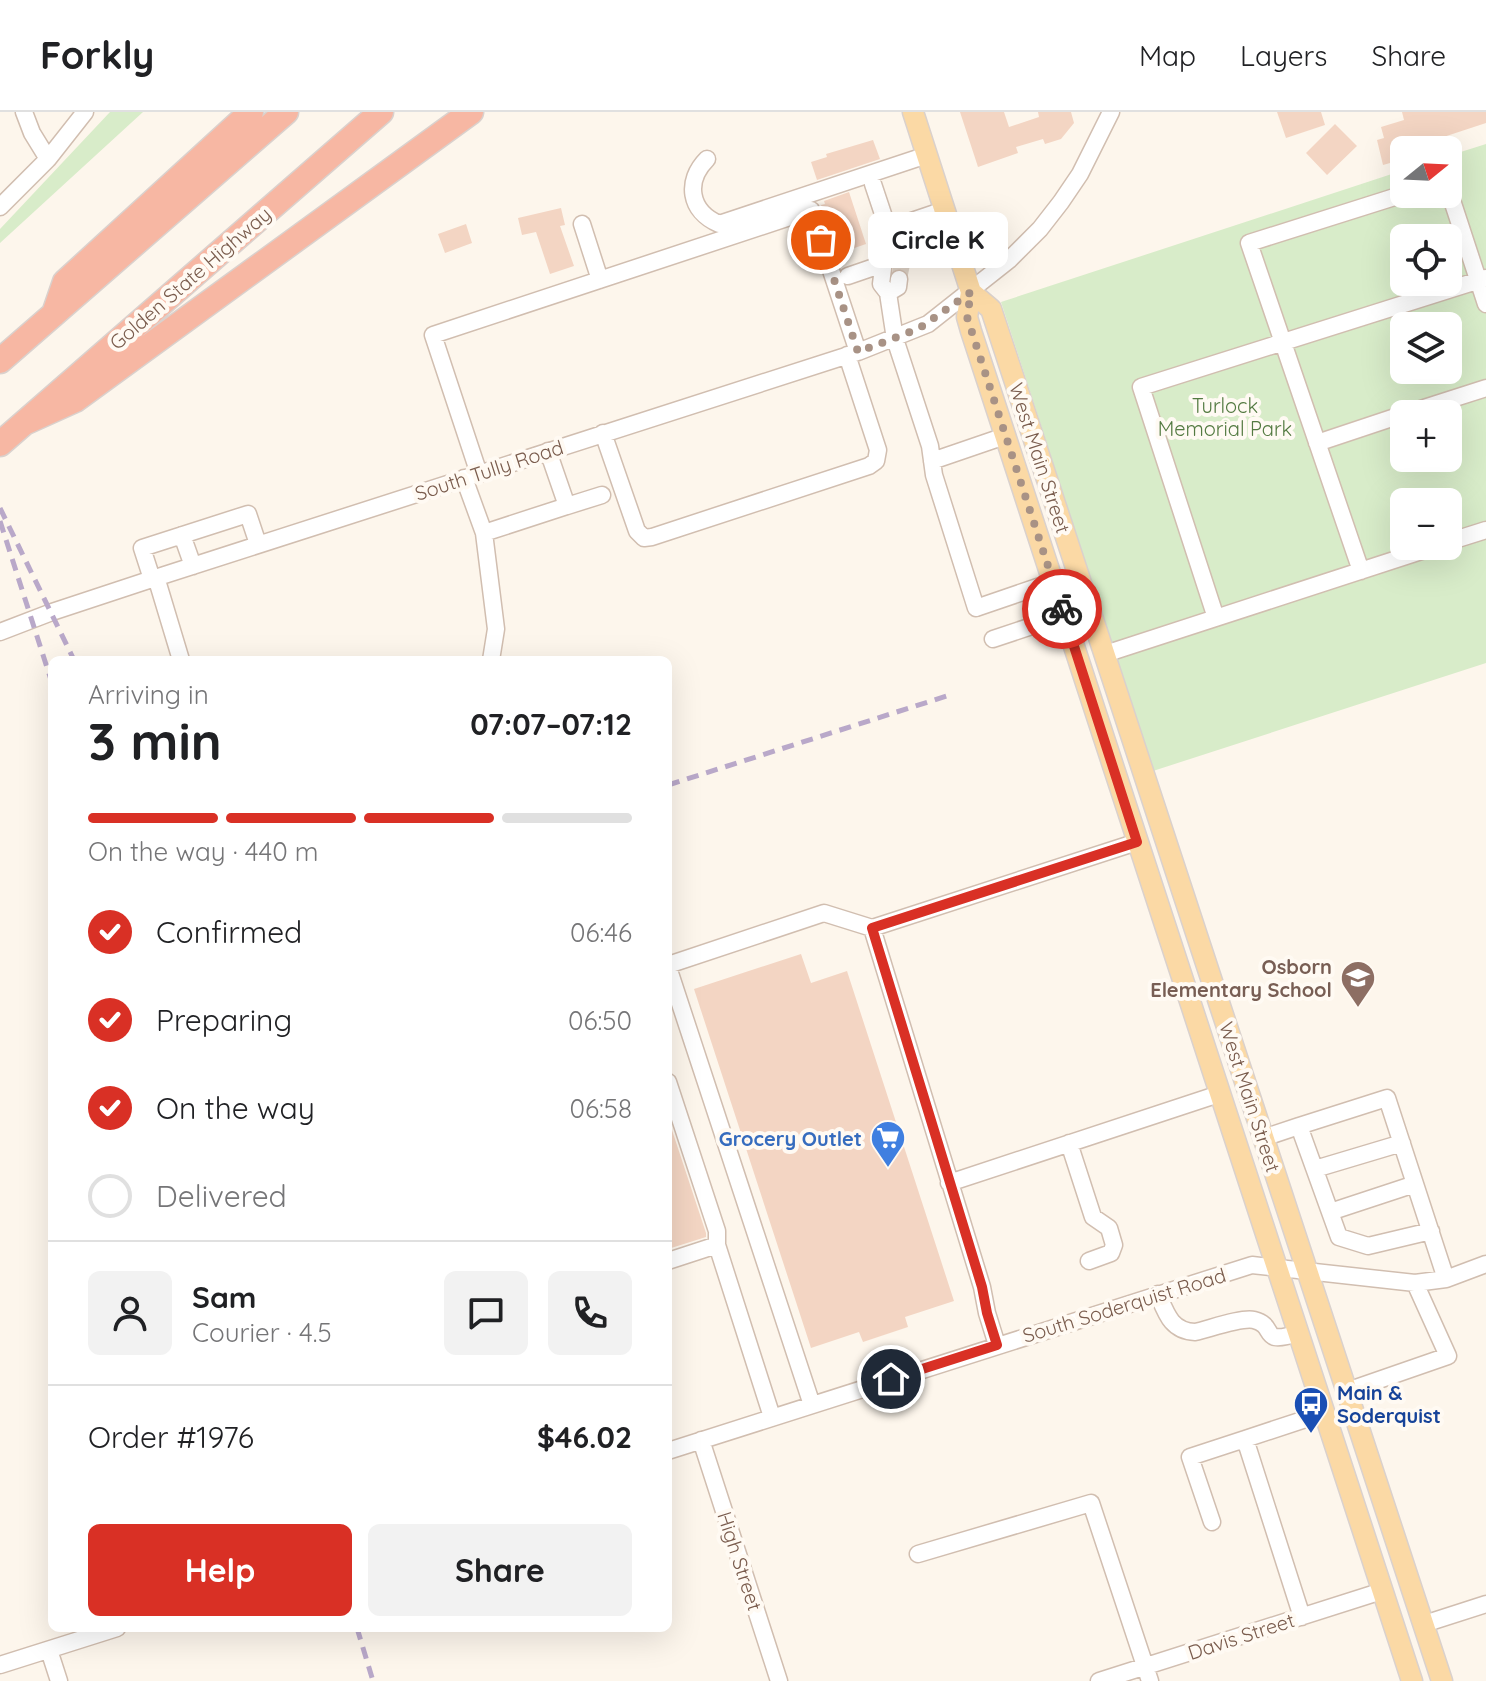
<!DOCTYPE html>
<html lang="en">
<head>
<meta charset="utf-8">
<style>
  :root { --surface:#fff; --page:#f2f2f2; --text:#202124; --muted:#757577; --line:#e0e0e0; --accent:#d93025 }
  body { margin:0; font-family:Quicksand,sans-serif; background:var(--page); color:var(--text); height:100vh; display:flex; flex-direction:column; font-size:30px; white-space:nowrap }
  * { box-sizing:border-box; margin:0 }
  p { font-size:26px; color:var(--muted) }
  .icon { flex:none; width:44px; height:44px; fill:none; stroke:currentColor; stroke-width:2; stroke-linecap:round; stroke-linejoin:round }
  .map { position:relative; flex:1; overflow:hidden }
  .details { position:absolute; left:48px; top:544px; width:624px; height:976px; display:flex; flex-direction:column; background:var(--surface); border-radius:12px; box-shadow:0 8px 32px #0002 }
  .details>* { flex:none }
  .needle { width:52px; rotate:72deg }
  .buttons { position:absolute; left:1390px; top:24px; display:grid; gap:16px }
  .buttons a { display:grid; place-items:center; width:72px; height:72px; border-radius:12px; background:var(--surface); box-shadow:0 8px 32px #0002; font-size:40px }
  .pin { position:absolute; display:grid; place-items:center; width:68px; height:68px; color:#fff; margin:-34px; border:4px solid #fff; border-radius:50%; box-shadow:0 2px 8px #0007 }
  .courier { position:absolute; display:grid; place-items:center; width:80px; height:80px; margin:-40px; border:6px solid #d93025; border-radius:50%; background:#fff; color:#222; box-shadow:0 2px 10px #0007 }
  .bubble { position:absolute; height:56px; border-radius:12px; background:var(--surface); box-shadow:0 8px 32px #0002; font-size:26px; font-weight:700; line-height:56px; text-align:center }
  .headline em { font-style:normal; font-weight:700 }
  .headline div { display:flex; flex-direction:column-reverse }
  .headline { display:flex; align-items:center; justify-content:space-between; height:136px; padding:0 40px }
  h1 { font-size:52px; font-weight:700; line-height:60px }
  .bar { display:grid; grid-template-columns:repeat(4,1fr); gap:12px 8px; align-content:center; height:96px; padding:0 40px }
  .bar i { height:10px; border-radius:6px; background:var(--line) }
  .bar .current { background:var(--accent) }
  .bar p { grid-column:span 4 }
  .line { display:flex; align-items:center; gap:20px; padding:0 40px; border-top:2px solid var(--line) }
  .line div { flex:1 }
  .round { display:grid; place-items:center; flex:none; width:84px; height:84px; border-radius:12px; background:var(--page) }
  ol { padding:0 40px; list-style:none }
  li { display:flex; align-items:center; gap:24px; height:88px }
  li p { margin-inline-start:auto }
  li .icon { padding:8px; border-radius:50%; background:var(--accent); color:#fff; stroke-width:4 }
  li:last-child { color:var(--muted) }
  li i { width:44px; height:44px; border:4px solid var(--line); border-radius:50% }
  .button { display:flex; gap:16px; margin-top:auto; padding:16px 40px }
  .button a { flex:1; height:92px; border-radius:12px; background:var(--accent); color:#fff; font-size:32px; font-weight:700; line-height:92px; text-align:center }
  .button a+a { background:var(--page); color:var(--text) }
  header { display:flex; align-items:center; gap:48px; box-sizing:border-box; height:112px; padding:0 40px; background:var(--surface); border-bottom:2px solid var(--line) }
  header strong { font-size:38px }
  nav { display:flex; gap:44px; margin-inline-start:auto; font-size:28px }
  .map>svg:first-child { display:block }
  .green { fill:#d8ecc9; fill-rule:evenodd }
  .building { fill:#f3d5c3 }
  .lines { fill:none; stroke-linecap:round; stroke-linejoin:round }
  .minor-tunnel { stroke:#dcd0c4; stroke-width:16; stroke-dasharray:16 8; stroke-linecap:butt }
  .minor-casing { stroke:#d1beb0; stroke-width:19 }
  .major-casing { stroke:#dad1cd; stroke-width:23 }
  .highway-casing { stroke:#dad1cd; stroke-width:27 }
  .minor { stroke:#fff; stroke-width:16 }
  .major { stroke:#fbd9a5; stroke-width:20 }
  .highway { stroke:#f7b7a3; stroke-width:24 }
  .rail { stroke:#b9a8c9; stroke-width:5; stroke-dasharray:12 8; stroke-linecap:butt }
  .done { stroke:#a89285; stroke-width:8; stroke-dasharray:0 14.4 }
  .route { stroke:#d93025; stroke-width:10 }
  .labels { text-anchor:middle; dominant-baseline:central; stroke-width:8; stroke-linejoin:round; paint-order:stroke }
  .street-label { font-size:20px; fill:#7a5c4d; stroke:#fffaf3 }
  .park-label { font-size:20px; fill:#537a41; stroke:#fffaf3 }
  .education-label { font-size:20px; font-weight:bold; fill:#785e54; stroke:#fffaf3; text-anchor:end }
  .shop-label { font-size:20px; font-weight:bold; fill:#366cbe; stroke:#fffaf3; text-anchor:end }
  .transit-label { font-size:20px; font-weight:bold; fill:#164399; stroke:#fffaf3; text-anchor:start }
</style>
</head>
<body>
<header>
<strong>Forkly</strong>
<nav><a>Map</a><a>Layers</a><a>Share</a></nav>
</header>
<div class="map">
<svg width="1486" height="1569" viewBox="0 0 1486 1569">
  <rect width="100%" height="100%" fill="#fdf6ec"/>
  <path class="green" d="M 110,0 L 143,0 L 0,131 L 0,117 Z
    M 1486,32 L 1486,551 L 1153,659 L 1001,190 L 1404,58 L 1404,82 L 1448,82 L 1448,44 ZM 1404,126 L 1448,126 L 1448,170 L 1404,170 ZM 1404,214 L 1448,214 L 1448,258 L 1404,258 ZM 1404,302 L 1448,302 L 1448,346 L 1404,346 ZM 1404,390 L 1448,390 L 1448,434 L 1404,434 Z"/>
  <path class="building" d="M 960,0 L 1004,0 L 1009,15 L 1039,5 L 1038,0 L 1071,0 L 1074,11 L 1061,27 L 1045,32 L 1043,27 L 1016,35 L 1018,41 L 978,55 Z
    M 1277,0 L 1321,0 L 1325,13 L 1286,26 Z
    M 1402,0 L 1486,0 L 1486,11 L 1404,38 L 1404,47 L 1383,53 L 1377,28 L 1384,26 L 1381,15 L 1404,8 Z
    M 1335,12 L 1357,34 L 1327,63 L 1306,41 Z
    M 873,28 L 880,47 L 817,68 L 811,50 L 827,45 L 826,42 Z
    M 849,80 L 866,132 L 837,142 L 821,93 L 825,92 L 824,89 Z
    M 561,96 L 565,113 L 560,114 L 574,154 L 550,162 L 536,120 L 522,123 L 518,106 Z
    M 466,112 L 472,131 L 445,141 L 438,122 Z
    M 801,842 L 811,871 L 847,859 L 954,1189 L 905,1205 L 908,1215 L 863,1230 L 859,1220 L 811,1236 L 694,877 Z
    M 668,1006 L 706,1121 L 706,1125 L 668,1137 Z"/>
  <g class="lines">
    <path class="minor-tunnel" d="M 899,167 L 905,137"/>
    <defs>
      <path id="minor" d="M 24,0 L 32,21 L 48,47
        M 707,47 C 685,69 689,99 719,112 L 927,43
        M 873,72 L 888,117 L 944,98
        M 1448,76 L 1486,192
        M 0,95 L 48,47 L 85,0
        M 582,112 L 600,168
        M 904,112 L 907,126 L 905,137
        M 888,117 L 881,172 L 888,181 L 895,227 L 930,334 L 934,363 L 976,496 L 1052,470
        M 848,164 L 883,152
        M 888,181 L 898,175 L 899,167
        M 1405,302 L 1486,276
        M 603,321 L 637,419 L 644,426 L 652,425 L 869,354 L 876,349 L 878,338 L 847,243
        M 1317,331 L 1404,302
        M 548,339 L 567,394 L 602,383
        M 932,349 L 1005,324
        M 479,362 L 433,223 L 811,98 L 858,240
        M 464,366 L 484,421 L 567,394
        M 484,421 L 496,517 L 491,548
        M 182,423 L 193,454
        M 1448,430 L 1486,418
        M 1361,459 L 1249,131 L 1404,82
        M 156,465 L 181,548
        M 152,467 L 142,436 L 248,402 L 258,432
        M 1216,506 L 1141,275 L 1486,166
        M 0,520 L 52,500 L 152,467 L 858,240 L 928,212 L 1009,148 L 1040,117 L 1061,90 L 1080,62 L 1111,0
        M 993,527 L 1089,495
        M 1105,542 L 1437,434
        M 668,853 L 824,801 L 872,816
        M 668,855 L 812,1293
        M 668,970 L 717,1119 L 717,1133
        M 1263,1026 L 1299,1014
        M 1069,1031 L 1093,1105 L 1109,1116 L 1114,1133 L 1111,1141 L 1089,1149
        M 1315,1057 L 1402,1031
        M 949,1071 L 1219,982
        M 1330,1100 L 1415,1072
        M 1431,1119 L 1368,1134 L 1339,1125 L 1299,1014 L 1387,986 L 1446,1167
        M 668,1149 L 717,1133 L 772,1305
        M 1158,1182 C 1166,1201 1171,1219 1195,1220 C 1209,1217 1242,1205 1254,1208 C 1278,1214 1258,1234 1298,1221
        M 997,1233 L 987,1201 L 982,1175 L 872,816 L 1137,730
        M 1347,1279 L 1448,1244 L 1415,1171
        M 701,1328 L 779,1569
        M 668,1339 L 1252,1153 L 1415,1171 L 1446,1167 L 1486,1152
        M 1212,1410 L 1190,1345 L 1245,1327
        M 918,1442 L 1091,1391 L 1150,1569
        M 1302,1505 L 1245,1327 L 1324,1301
        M 1424,1512 L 1486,1492
        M 49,1538 L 59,1569
        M 0,1553 L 117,1516
        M 1099,1569 L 1382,1479"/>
      <path id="major" d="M 913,0 L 971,180 L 967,205 L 971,219 L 1412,1569
        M 971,180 L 991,197 L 1442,1569"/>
      <path id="highway" d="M 54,202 L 65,170 L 251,0
        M 0,249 L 286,0
        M 24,311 L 75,288 L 471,0
        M 0,332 L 381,0"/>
    </defs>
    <use href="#minor" class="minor-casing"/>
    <use href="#major" class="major-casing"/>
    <use href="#highway" class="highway-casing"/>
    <use href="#minor" class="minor"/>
    <use href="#major" class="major"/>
    <use href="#highway" class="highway"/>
    <path class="rail" d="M 0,396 L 74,548
      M 0,409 L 52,571
      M 668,673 L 953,582
      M 357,1516 L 373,1569"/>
  </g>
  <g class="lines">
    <path class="done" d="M 821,128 L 858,240 L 918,217 L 971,180 L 967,205 L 1062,497"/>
    <path class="route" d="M 891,1267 L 997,1233 L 987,1201 L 982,1175 L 872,816 L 1137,730 L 1062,497"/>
  </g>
  <defs>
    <symbol id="school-pin" viewBox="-11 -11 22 30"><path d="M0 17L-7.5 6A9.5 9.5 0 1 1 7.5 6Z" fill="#8d6e63" stroke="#fffaf3"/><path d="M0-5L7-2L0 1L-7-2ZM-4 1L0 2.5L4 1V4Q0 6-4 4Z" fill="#fff"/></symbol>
    <symbol id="supermarket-pin" viewBox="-11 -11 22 30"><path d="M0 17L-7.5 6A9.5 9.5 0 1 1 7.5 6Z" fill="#3f7fe0" stroke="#fffaf3"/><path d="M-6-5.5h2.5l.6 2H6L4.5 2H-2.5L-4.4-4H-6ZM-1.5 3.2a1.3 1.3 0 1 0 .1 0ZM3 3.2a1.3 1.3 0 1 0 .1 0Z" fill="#fff"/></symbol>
    <symbol id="bus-pin" viewBox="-11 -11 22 30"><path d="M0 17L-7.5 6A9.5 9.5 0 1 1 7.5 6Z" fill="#1a4fb4" stroke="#fffaf3"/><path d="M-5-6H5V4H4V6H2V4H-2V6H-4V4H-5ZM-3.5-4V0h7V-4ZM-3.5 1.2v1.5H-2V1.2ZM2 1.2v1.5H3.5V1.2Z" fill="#fff"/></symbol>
  </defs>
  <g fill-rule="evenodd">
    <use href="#school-pin" x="1338" y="846" width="40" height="54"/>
    <use href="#supermarket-pin" x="868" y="1006" width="40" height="54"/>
    <use href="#bus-pin" x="1291" y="1272" width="40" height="54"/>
  </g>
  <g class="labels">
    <g class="street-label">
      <text transform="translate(190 166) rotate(-41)">Golden State Highway</text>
      <text transform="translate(1040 346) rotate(72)">West Main Street</text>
      <text transform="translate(489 358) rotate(-18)">South Tully Road</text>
      <text transform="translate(1250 985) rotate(72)">West Main Street</text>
      <text transform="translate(1124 1193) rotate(-17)">South Soderquist Road</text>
      <text transform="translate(740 1449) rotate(72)">High Street</text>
      <text transform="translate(1241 1524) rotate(-18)">Davis Street</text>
    </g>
    <g class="park-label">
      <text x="1225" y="293">Turlock<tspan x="1225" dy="23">Memorial Park</tspan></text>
    </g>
    <g class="education-label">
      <text x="1332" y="854">Osborn<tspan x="1332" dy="23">Elementary School</tspan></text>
    </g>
    <g class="shop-label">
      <text x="862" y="1026">Grocery Outlet</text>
    </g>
    <g class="transit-label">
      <text x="1337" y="1280">Main &amp;<tspan x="1337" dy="23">Soderquist</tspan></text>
    </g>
  </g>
</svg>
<div class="buttons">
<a><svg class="needle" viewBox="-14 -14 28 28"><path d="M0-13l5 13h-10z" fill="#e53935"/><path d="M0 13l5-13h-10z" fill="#757577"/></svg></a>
<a><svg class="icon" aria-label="locate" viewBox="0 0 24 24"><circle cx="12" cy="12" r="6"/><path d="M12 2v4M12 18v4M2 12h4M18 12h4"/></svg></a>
<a><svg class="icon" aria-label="layers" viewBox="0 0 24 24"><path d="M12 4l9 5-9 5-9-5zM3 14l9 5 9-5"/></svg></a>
<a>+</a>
<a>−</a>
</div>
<div class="pin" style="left:821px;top:128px;background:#ea580c"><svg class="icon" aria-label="bag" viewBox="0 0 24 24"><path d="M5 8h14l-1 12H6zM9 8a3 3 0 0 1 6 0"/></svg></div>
<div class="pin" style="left:891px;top:1267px;background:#1f2937"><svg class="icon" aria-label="home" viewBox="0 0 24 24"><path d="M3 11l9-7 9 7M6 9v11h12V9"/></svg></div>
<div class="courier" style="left:1062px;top:497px"><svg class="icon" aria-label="bike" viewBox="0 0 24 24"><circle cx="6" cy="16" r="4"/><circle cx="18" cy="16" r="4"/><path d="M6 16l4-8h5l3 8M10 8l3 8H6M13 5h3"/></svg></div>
<div class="bubble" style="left:868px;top:100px;width:140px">Circle K</div>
<section class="details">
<div class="headline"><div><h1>3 min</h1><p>Arriving in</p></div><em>07:07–07:12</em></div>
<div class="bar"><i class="current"></i><i class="current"></i><i class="current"></i><i></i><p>On the way · 440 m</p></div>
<ol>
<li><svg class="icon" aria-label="check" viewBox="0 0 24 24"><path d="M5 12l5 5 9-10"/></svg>Confirmed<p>06:46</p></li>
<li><svg class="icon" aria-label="check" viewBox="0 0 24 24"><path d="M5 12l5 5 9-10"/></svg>Preparing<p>06:50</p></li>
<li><svg class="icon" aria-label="check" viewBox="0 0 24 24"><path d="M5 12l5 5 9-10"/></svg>On the way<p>06:58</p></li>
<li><i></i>Delivered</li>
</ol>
<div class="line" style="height:144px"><a class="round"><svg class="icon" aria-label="person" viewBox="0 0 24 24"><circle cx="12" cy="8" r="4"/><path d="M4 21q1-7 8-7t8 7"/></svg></a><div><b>Sam</b><p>Courier · 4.5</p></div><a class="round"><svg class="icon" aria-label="chat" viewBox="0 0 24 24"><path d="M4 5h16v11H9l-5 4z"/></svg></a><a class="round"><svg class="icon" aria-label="phone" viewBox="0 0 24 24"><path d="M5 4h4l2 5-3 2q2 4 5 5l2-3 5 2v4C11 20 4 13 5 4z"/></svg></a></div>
<div class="line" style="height:104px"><div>Order #1976</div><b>$46.02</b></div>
<div class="button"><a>Help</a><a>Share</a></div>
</section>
</div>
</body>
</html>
